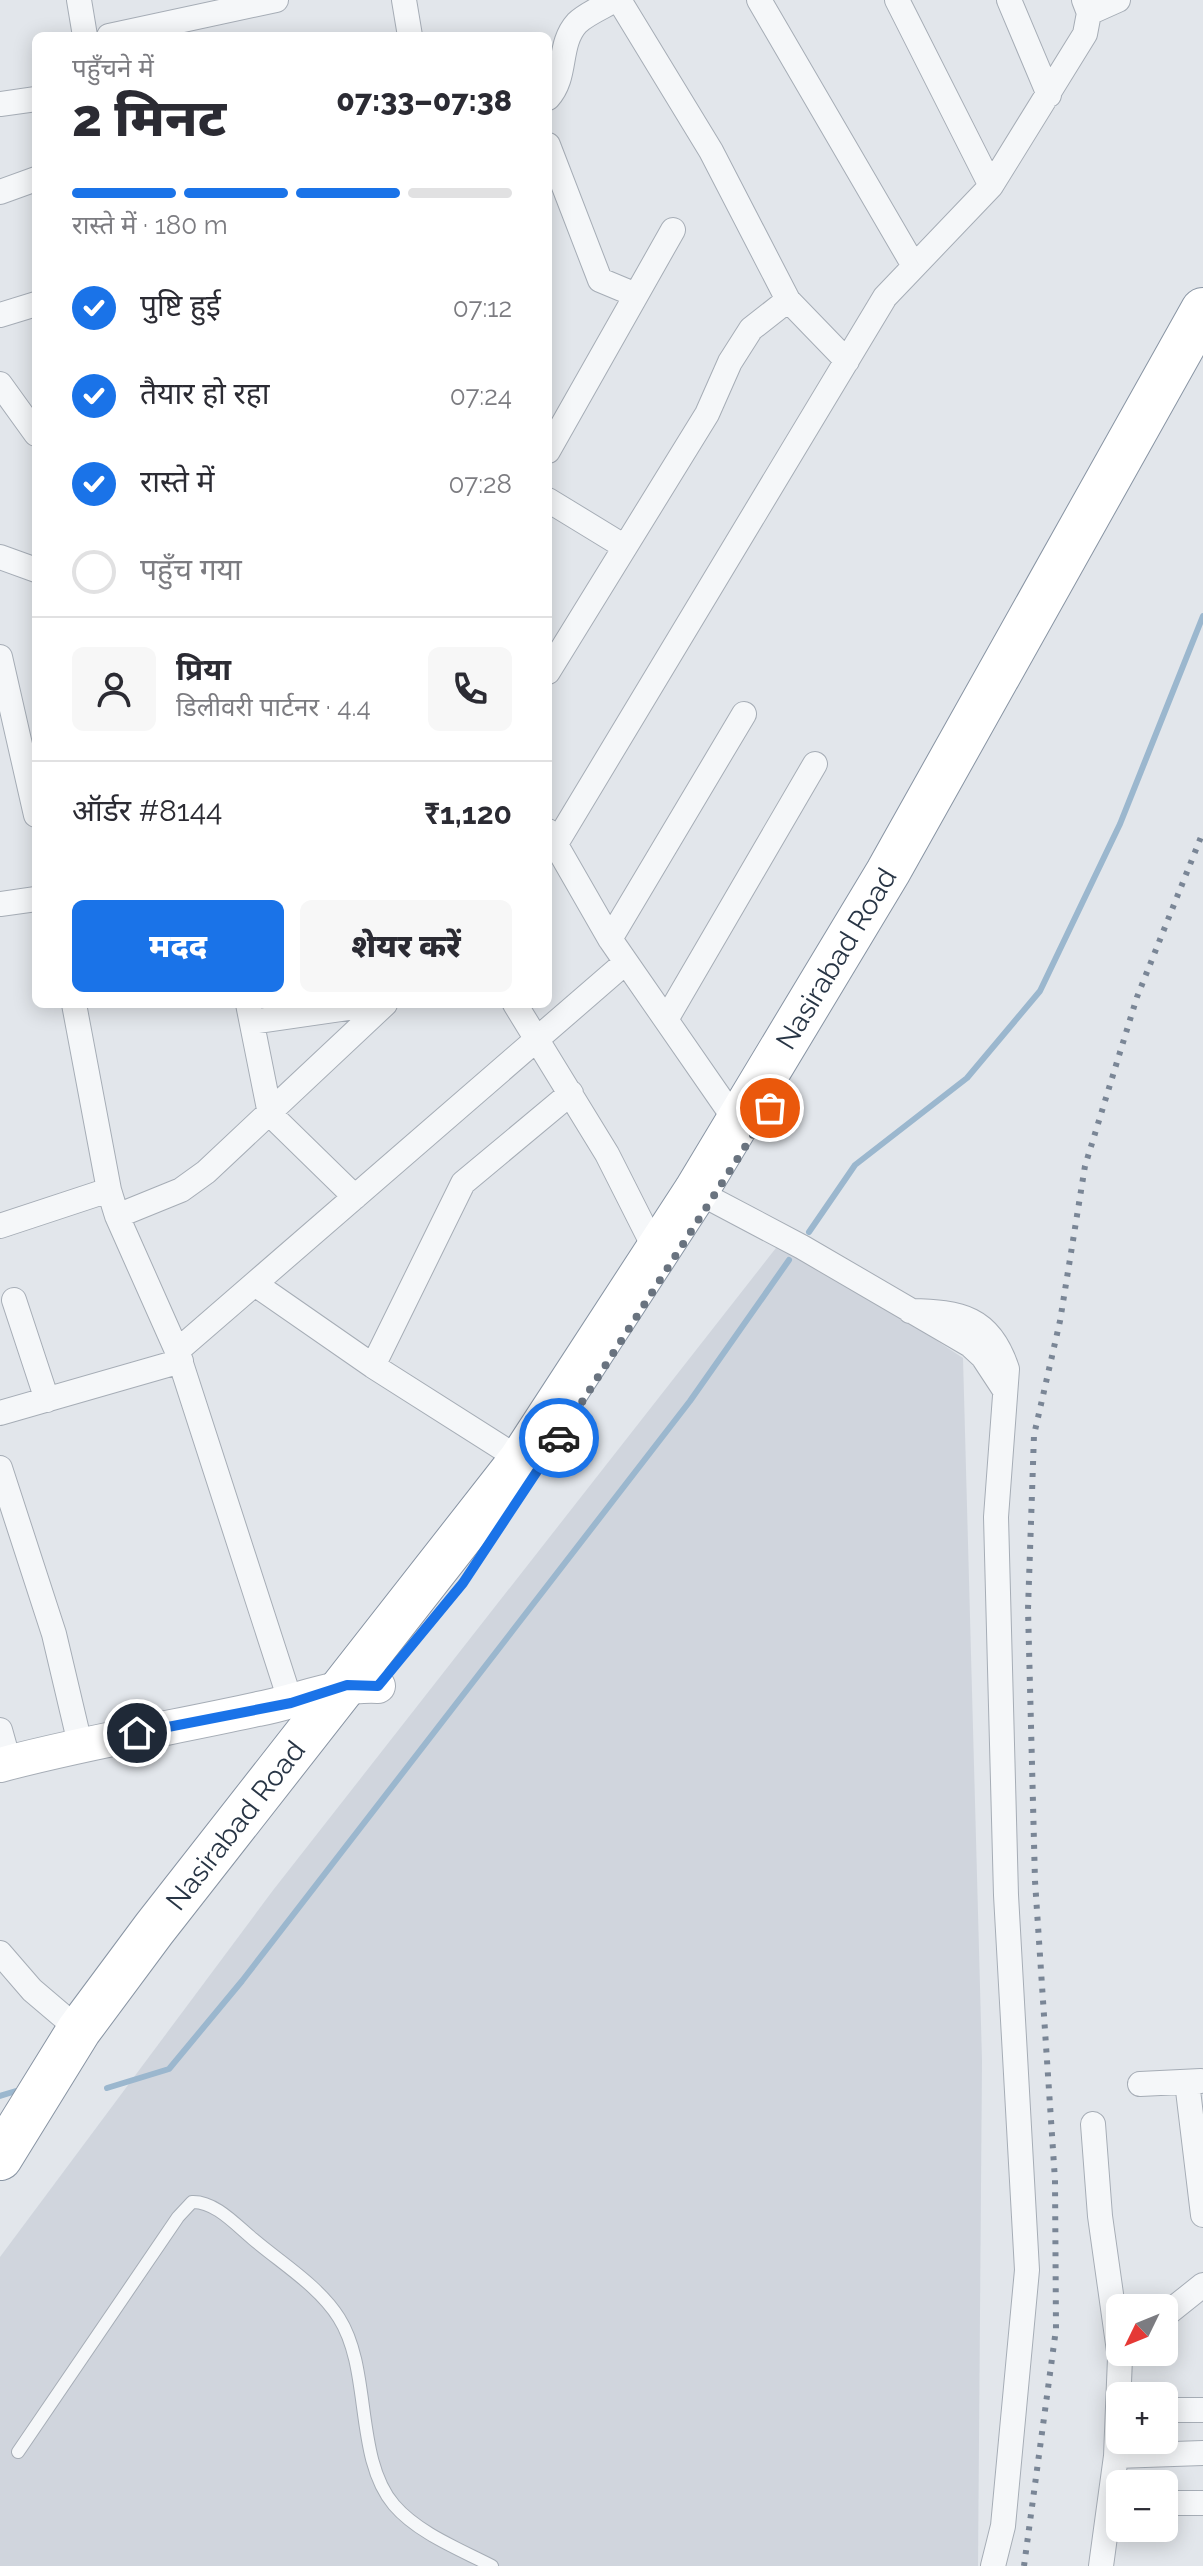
<!DOCTYPE html>
<html lang="hi">
<head>
<meta charset="utf-8">
<style>
  :root { --surface:#fff; --page:#f7f7f7; --text:#2b2b33; --muted:#7c7c81; --line:#e1e1e2; --accent:#1a73e8 }
  body { margin:0; font-family:Raleway,"Noto Sans Devanagari",sans-serif; background:var(--page); color:var(--text); height:100vh; display:flex; flex-direction:column; font-size:30px; white-space:nowrap }
  * { box-sizing:border-box; margin:0 }
  p { font-size:26px; color:var(--muted) }
  .icon { flex:none; width:44px; height:44px; fill:none; stroke:currentColor; stroke-width:2; stroke-linecap:round; stroke-linejoin:round }
  .map { position:relative; flex:1; overflow:hidden }
  .details { position:absolute; left:32px; top:32px; width:520px; height:976px; display:flex; flex-direction:column; background:var(--surface); border-radius:12px; box-shadow:0 4px 20px #0003 }
  .details>* { flex:none }
  .needle { width:52px; rotate:227deg }
  .tools { position:absolute; left:1106px; top:2294px; display:grid; gap:16px }
  .tools a { display:grid; place-items:center; width:72px; height:72px; border-radius:12px; background:var(--surface); box-shadow:0 4px 20px #0003; font-size:40px }
  .pin { position:absolute; display:grid; place-items:center; width:68px; height:68px; color:#fff; margin:-34px; border:4px solid #fff; border-radius:50%; box-shadow:0 2px 8px #0007 }
  .courier { position:absolute; display:grid; place-items:center; width:80px; height:80px; margin:-40px; border:6px solid #1a73e8; border-radius:50%; background:#fff; color:#222; box-shadow:0 2px 10px #0007 }
  .overview em { font-style:normal; font-weight:800 }
  .overview div { display:flex; flex-direction:column-reverse }
  .overview { display:flex; align-items:center; justify-content:space-between; height:136px; padding:0 40px }
  h1 { font-size:52px; font-weight:800; line-height:60px }
  .bar { display:grid; grid-template-columns:repeat(4,1fr); gap:12px 8px; align-content:center; height:96px; padding:0 40px }
  .bar i { height:10px; border-radius:6px; background:var(--line) }
  .bar .selected { background:var(--accent) }
  .bar p { grid-column:span 4 }
  .line { display:flex; align-items:center; gap:20px; padding:0 40px; border-top:2px solid var(--line) }
  .line div { flex:1 }
  .round { display:grid; place-items:center; flex:none; width:84px; height:84px; border-radius:12px; background:var(--page) }
  ol { padding:0 40px; list-style:none }
  li { display:flex; align-items:center; gap:24px; height:88px }
  li p { margin-inline-start:auto }
  li .icon { padding:8px; border-radius:50%; background:var(--accent); color:#fff; stroke-width:4 }
  li:last-child { color:var(--muted) }
  li i { width:44px; height:44px; border:4px solid var(--line); border-radius:50% }
  .button { display:flex; gap:16px; margin-top:auto; padding:16px 40px }
  .button a { flex:1; height:92px; border-radius:12px; background:var(--accent); color:#fff; font-size:32px; font-weight:800; line-height:92px; text-align:center }
  .button a+a { background:var(--page); color:var(--text) }
  .map>svg:first-child { display:block }
  .built { fill:#d0d5dd }
  .lines { fill:none; stroke-linecap:round; stroke-linejoin:round }
  .stream { stroke:#9bb7ce; stroke-width:6 }
  .lane-casing { stroke:#a6adb6; stroke-width:14 }
  .street-casing { stroke:#a6adb6; stroke-width:26 }
  .secondary-casing { stroke:#a6adb6; stroke-width:36 }
  .highway-casing { stroke:#8894a3; stroke-width:46 }
  .lane { stroke:#f5f7f9; stroke-width:12 }
  .street { stroke:#f5f7f9; stroke-width:24 }
  .secondary { stroke:#fff; stroke-width:34 }
  .highway { stroke:#fff; stroke-width:44 }
  .rail { stroke:#7a8696; stroke-width:6; stroke-dasharray:4 8; stroke-linecap:butt }
  .done { stroke:#69737f; stroke-width:8; stroke-dasharray:0 14.4 }
  .route { stroke:#1a73e8; stroke-width:10 }
  .labels { text-anchor:middle; dominant-baseline:central; stroke-width:8; stroke-linejoin:round; paint-order:stroke }
  .street-label { font-size:28px; fill:#283545; stroke:#f2f5f8 }
</style>
</head>
<body>
<div class="map">
<svg width="1203" height="2566" viewBox="0 0 1203 2566">
  <rect width="100%" height="100%" fill="#e2e6eb"/>
  <path class="built" d="M 783,1239 L 963,1358 L 982,2061 L 978,2566 L 0,2566 L 0,2257 L 274,1889 Z"/>
  <g class="lines">
    <path class="stream" d="M 809,1232 L 855,1165 L 967,1078 L 1040,991 L 1120,824 L 1203,616
      M 107,2088 L 169,2069 L 242,1981 L 690,1401 L 789,1260
      M 0,2096 L 16,2091"/>
    <defs>
      <path id="lane" d="M 18,2452 L 178,2217 L 192,2202 C 215,2201 236,2225 253,2239 C 281,2263 319,2286 339,2318 C 372,2370 354,2458 394,2505 C 418,2533 459,2549 492,2566"/>
      <path id="street" d="M 79,0 L 85,36
        M 404,0 L 410,36
        M 619,0 L 711,151 L 788,300 L 847,361
        M 759,0 L 914,266
        M 1009,0 L 1049,95
        M 1089,13 L 1118,0
        M 109,36 L 276,0
        M 548,98 C 568,76 557,45 577,23 C 586,14 603,7 615,0
        M 0,104 L 36,99
        M 548,145 L 600,280 L 636,295
        M 991,186 L 1085,34 L 1089,13 L 1084,0
        M 0,192 L 36,179
        M 0,315 L 36,304
        M 0,384 L 36,434
        M 548,451 L 673,230
        M 548,500 L 625,547
        M 0,557 L 36,570
        M 0,657 L 36,815
        M 548,672 L 707,414 L 730,362 L 751,329 L 788,300
        M 548,831 L 610,939 L 736,1121
        M 557,842 L 885,297 L 991,186 L 897,0
        M 0,904 L 36,899
        M 610,939 L 744,714
        M 248,1004 L 270,1114 L 355,1197
        M 515,1004 L 607,1154 L 656,1251
        M 667,1018 L 815,764
        M 252,1022 L 376,1004
        M 109,1190 L 117,1216 L 177,1351 L 291,1703
        M 696,1191 L 802,1247 L 970,1345 L 983,1357 L 1004,1389
        M 117,1216 L 181,1190 L 206,1172 L 385,1004
        M 0,1226 L 109,1190 L 74,1004
        M 255,1284 L 373,1366 L 521,1460
        M 14,1300 L 47,1400
        M 910,1311 C 961,1312 990,1317 1007,1369 L 996,1517 L 1006,1895 L 1027,2270 L 1003,2526 L 993,2566
        M 177,1351 L 626,962
        M 373,1366 L 463,1183 L 571,1093
        M 0,1413 L 181,1361
        M 0,1468 L 54,1634 L 80,1744
        M 0,1730 L 9,1762
        M 0,1953 L 32,1990 L 79,2030
        M 1187,2082 L 1203,2215
        M 1140,2084 L 1201,2081
        M 1093,2124 L 1100,2216 L 1120,2358 L 1116,2456 L 1101,2566
        M 1164,2316 L 1203,2285
        M 1164,2410 L 1203,2410
        M 1116,2456 L 1203,2453
        M 1164,2503 L 1203,2503"/>
      <path id="secondary" d="M 0,1765 C 85,1742 172,1728 258,1709 C 300,1701 335,1684 378,1686"/>
      <g id="highway">
        <path id="s1" d="M 0,2158 L 79,2030 L 154,1929 L 521,1460 L 696,1191 L 888,872 L 1203,310"/>
      </g>
    </defs>
    <use href="#lane" class="lane-casing"/>
    <use href="#street" class="street-casing"/>
    <use href="#secondary" class="secondary-casing"/>
    <use href="#highway" class="highway-casing"/>
    <use href="#lane" class="lane"/>
    <use href="#street" class="street"/>
    <use href="#secondary" class="secondary"/>
    <use href="#highway" class="highway"/>
    <path class="rail" d="M 1024,2566 L 1056,2329 L 1055,2180 L 1035,1881 L 1028,1609 L 1034,1435 L 1060,1321 L 1085,1166 L 1137,997 L 1203,832"/>
  </g>
  <g class="lines">
    <path class="done" d="M 559,1438 L 770,1108"/>
    <path class="route" d="M 137,1733 L 291,1703 L 347,1685 L 378,1686 L 463,1583 L 559,1438"/>
  </g>
  <g class="labels">
    <g class="street-label">
      <text stroke="none"><textPath href="#s1" startOffset="1464">Nasirabad Road</textPath></text>
      <text stroke="none"><textPath href="#s1" startOffset="408">Nasirabad Road</textPath></text>
    </g>
  </g>
</svg>
<div class="tools">
<a><svg class="needle" viewBox="-14 -14 28 28"><path d="M0-13l5 13h-10z" fill="#e53935"/><path d="M0 13l5-13h-10z" fill="#7c7c81"/></svg></a>
<a>+</a>
<a>−</a>
</div>
<div class="pin" style="left:770px;top:1108px;background:#ea580c"><svg class="icon" aria-label="bag" viewBox="0 0 24 24"><path d="M5 8h14l-1 12H6zM9 8a3 3 0 0 1 6 0"/></svg></div>
<div class="pin" style="left:137px;top:1733px;background:#1f2937"><svg class="icon" aria-label="home" viewBox="0 0 24 24"><path d="M3 11l9-7 9 7M6 9v11h12V9"/></svg></div>
<div class="courier" style="left:559px;top:1438px"><svg class="icon" aria-label="car" viewBox="0 0 24 24"><path d="M5 17H2v-5l4-1 3-4h7l3 4 3 1v5h-3M9 17h6M6 11h13"/><circle cx="7" cy="17" r="2"/><circle cx="17" cy="17" r="2"/></svg></div>
<section class="details">
<div class="overview"><div><h1>2 मिनट</h1><p>पहुँचने में</p></div><em>07:33–07:38</em></div>
<div class="bar"><i class="selected"></i><i class="selected"></i><i class="selected"></i><i></i><p>रास्ते में · 180 m</p></div>
<ol>
<li><svg class="icon" aria-label="check" viewBox="0 0 24 24"><path d="M5 12l5 5 9-10"/></svg>पुष्टि हुई<p>07:12</p></li>
<li><svg class="icon" aria-label="check" viewBox="0 0 24 24"><path d="M5 12l5 5 9-10"/></svg>तैयार हो रहा<p>07:24</p></li>
<li><svg class="icon" aria-label="check" viewBox="0 0 24 24"><path d="M5 12l5 5 9-10"/></svg>रास्ते में<p>07:28</p></li>
<li><i></i>पहुँच गया</li>
</ol>
<div class="line" style="height:144px"><a class="round"><svg class="icon" aria-label="person" viewBox="0 0 24 24"><circle cx="12" cy="8" r="4"/><path d="M4 21q1-7 8-7t8 7"/></svg></a><div><b>प्रिया</b><p>डिलीवरी पार्टनर · 4.4</p></div><a class="round"><svg class="icon" aria-label="phone" viewBox="0 0 24 24"><path d="M5 4h4l2 5-3 2q2 4 5 5l2-3 5 2v4C11 20 4 13 5 4z"/></svg></a></div>
<div class="line" style="height:104px"><div>ऑर्डर #8144</div><b>₹1,120</b></div>
<div class="button"><a>मदद</a><a>शेयर करें</a></div>
</section>
</div>
</body>
</html>
